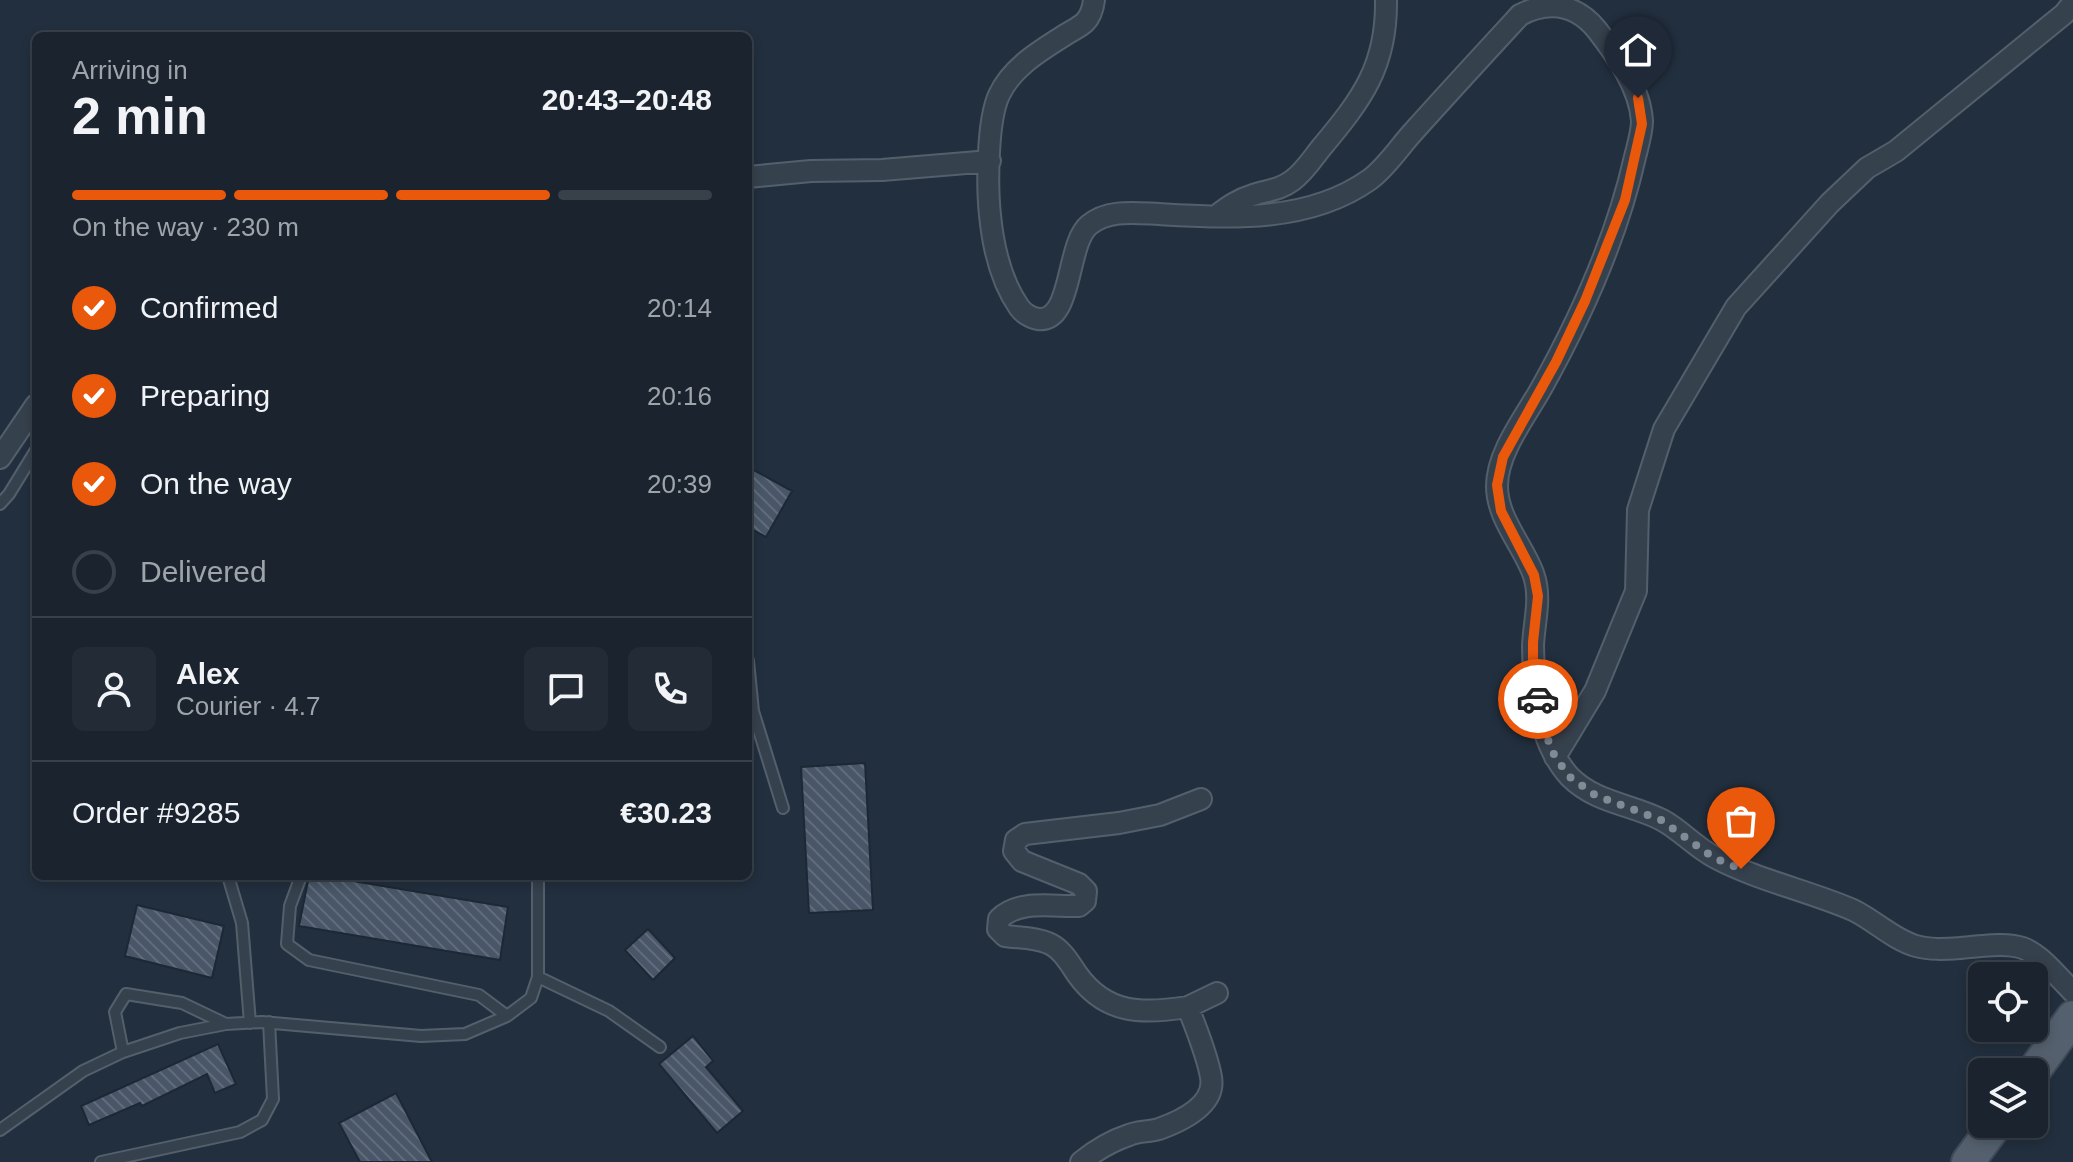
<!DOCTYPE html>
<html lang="en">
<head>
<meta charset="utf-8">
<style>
  :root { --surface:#1a232e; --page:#232b36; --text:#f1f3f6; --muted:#9fa4aa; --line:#38404a; --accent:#ea580c }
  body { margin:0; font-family:Helvetica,sans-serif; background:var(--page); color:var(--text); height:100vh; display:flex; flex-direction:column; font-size:30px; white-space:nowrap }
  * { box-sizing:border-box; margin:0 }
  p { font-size:26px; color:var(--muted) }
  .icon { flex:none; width:44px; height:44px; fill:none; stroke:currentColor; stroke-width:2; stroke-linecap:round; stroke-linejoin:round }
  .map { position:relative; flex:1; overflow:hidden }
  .sheet { position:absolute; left:32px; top:32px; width:720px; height:848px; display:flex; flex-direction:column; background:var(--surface); border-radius:12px; box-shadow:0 4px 12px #0003,0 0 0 2px var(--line) }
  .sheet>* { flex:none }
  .fabs { position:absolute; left:1968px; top:962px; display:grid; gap:16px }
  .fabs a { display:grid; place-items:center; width:80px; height:80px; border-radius:12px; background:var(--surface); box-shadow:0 4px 12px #0003,0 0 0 2px var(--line); font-size:40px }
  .pin { position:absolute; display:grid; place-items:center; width:68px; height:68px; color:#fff; margin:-82px -34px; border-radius:50% 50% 50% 0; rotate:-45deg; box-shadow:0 0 8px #0007 }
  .pin .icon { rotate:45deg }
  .courier { position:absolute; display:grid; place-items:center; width:80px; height:80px; margin:-40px; border:6px solid #ea580c; border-radius:50%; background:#fff; color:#222; box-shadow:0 2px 10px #0007 }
  .overview em { font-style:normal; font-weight:700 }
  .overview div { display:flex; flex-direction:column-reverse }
  .overview { display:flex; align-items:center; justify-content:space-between; height:136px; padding:0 40px }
  h1 { font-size:52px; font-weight:700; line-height:60px }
  .bar { display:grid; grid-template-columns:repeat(4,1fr); gap:12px 8px; align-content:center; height:96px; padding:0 40px }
  .bar i { height:10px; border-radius:6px; background:var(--line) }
  .bar .active { background:var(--accent) }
  .bar p { grid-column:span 4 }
  .line { display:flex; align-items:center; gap:20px; padding:0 40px; border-top:2px solid var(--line) }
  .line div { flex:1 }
  .round { display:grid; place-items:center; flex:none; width:84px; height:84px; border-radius:12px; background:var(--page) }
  ol { padding:0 40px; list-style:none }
  li { display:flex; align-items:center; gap:24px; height:88px }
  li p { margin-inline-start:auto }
  li .icon { padding:8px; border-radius:50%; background:var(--accent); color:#fff; stroke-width:4 }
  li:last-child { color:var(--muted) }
  li i { width:44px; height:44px; border:4px solid var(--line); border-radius:50% }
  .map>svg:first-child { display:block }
  .building { fill:url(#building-back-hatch); stroke:#1d2835; stroke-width:2 }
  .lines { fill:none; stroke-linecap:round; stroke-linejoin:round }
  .service-casing { stroke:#545f6c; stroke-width:14 }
  .minor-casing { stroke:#545f6c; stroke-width:24 }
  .primary-casing { stroke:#3f4a57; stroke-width:36 }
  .service { stroke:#36414e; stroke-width:10 }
  .minor { stroke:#36414e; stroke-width:20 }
  .primary { stroke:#54606e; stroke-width:32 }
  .done { stroke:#808b98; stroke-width:8; stroke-dasharray:0 14.4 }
  .route { stroke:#ea580c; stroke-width:10 }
</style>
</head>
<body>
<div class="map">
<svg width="2073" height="1162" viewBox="0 0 2073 1162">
  <defs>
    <pattern id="building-back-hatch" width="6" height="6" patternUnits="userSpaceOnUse" patternTransform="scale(2)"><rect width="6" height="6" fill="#485667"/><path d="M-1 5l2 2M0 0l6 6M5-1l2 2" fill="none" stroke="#606c7b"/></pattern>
  </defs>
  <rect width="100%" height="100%" fill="#222f3e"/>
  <path class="building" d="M 748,467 L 792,491 L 766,537 L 748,527 Z
    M 865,763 L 873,910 L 809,913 L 801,767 Z
    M 309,876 L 323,876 L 508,907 L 500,960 L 299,926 Z
    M 137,905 L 224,926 L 212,978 L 125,956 Z
    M 648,929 L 675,958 L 653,980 L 625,950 Z
    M 693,1036 L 713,1061 L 706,1067 L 743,1111 L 717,1133 L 659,1064 Z
    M 218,1044 L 236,1084 L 215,1093 L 207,1074 L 142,1106 L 140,1103 L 89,1125 L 81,1106 Z
    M 396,1093 L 432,1162 L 360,1162 L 339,1123 Z"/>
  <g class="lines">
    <defs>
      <path id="service" d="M 0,504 L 9,494 L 36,450
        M 748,661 L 753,711 L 783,808
        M 228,876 L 242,923 L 250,1023
        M 301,876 L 290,906 L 287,944 L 309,960 L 479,995 L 507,1016
        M 538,977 L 609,1011 L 660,1047
        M 123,1052 L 115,1012 L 126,994 L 182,1003 L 226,1024
        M 0,1130 L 83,1071 L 123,1052 L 180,1033 L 226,1024 L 262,1022 L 421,1036 L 465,1034 L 507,1016 L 531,998 L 538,977 L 538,876
        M 101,1162 L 240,1132 L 262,1120 L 273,1099 L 269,1022"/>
      <path id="minor" d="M 1094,0 C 1093,8 1091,16 1085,22 C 1080,27 1071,31 1065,35 C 1040,51 1012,67 999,95 C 987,121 987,187 990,215 C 993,246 1001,281 1019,307 C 1023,313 1031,318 1038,319 C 1073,323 1066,244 1089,225 C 1108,209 1136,213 1159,214 C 1230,218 1308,223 1369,180 C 1386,168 1400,146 1414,131 C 1449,92 1485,53 1520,15 C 1549,0 1576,4 1597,30 C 1617,56 1640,88 1642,121 C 1642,132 1638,145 1635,157 C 1617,237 1582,315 1542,387 C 1526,416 1497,452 1497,486 C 1497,518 1522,544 1533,573 C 1542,597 1534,621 1533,646 C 1533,672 1536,699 1543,725 C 1547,743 1557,763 1570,777 C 1596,803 1631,804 1662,820 C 1681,830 1696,848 1716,858 C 1757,880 1809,891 1853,910 C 1874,920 1894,940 1916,946 C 1930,950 1945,949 1960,948 C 2028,941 2026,942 2073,992
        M 748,177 L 811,171 L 882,170 L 990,161
        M 1216,216 C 1228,207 1239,199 1253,195 C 1268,190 1280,190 1293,180 C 1304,172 1313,158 1321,148 C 1362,99 1387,66 1386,0
        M 0,458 L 36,405
        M 1555,757 L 1595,691 L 1636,591 L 1638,510 L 1664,429 L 1736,307 L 1830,203 L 1867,168 L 1896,151 L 2064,14 L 2073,3
        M 1188,1007 L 1217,993
        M 1081,1162 C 1096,1150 1111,1141 1129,1135 C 1138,1131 1149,1132 1159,1129 C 1181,1121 1216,1105 1211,1077 C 1207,1054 1196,1029 1188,1007 C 1143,1014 1106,1015 1077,974 C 1069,962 1061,948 1048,943 C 1034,937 1019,938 1005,936 L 998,929 L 999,919 C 1019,899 1053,907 1079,906 L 1085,901 L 1086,891 L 1079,884 L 1022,861 L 1014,851 L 1016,840 L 1025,834 L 1119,823 L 1160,815 L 1201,799"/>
      <path id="primary" d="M 2033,1072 L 2073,1017
        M 1968,1162 L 1996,1124"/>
    </defs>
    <use href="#service" class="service-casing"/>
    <use href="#minor" class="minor-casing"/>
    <use href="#primary" class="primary-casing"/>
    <use href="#service" class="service"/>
    <use href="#minor" class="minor"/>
    <use href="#primary" class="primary"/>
  </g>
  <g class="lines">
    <path class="done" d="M 1538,699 L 1544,730 L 1555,757 L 1570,777 L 1595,795 L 1661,820 L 1714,858 L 1741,869"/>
    <path class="route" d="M 1538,699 L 1533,670 L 1533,642 L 1538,596 L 1534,575 L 1501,511 L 1497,485 L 1503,457 L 1556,362 L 1585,301 L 1625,200 L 1642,124 L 1638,98"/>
  </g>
</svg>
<div class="fabs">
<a><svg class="icon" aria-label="locate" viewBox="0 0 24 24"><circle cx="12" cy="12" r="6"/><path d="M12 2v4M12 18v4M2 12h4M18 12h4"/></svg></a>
<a><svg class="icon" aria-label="layers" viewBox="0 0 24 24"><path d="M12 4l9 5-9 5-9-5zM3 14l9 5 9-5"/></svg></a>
</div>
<div class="pin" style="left:1741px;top:869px;background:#ea580c"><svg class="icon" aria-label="bag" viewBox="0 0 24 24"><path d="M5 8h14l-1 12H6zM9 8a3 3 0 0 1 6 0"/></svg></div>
<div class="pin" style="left:1638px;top:98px;background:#1f2937"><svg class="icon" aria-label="home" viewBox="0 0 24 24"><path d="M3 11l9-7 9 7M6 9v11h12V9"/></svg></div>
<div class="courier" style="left:1538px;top:699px"><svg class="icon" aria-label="car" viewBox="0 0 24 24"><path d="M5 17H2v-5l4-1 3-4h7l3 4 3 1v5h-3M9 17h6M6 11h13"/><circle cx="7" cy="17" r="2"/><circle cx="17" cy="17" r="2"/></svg></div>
<section class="sheet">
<div class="overview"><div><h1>2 min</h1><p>Arriving in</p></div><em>20:43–20:48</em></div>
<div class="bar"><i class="active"></i><i class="active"></i><i class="active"></i><i></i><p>On the way · 230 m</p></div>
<ol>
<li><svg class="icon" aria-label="check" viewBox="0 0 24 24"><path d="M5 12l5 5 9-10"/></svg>Confirmed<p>20:14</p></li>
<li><svg class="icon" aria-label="check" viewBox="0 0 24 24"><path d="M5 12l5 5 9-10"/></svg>Preparing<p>20:16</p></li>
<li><svg class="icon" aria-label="check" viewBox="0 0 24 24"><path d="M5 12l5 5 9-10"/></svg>On the way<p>20:39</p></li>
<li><i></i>Delivered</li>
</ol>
<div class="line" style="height:144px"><a class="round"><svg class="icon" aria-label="person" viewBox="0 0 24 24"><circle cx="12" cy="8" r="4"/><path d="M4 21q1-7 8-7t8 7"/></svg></a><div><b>Alex</b><p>Courier · 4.7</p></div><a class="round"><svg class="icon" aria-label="chat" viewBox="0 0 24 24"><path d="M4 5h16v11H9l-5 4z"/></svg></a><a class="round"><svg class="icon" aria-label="phone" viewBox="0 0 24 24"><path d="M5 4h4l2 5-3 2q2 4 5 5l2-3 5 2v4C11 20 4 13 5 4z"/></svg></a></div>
<div class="line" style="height:104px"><div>Order #9285</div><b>€30.23</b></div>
</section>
</div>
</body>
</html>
